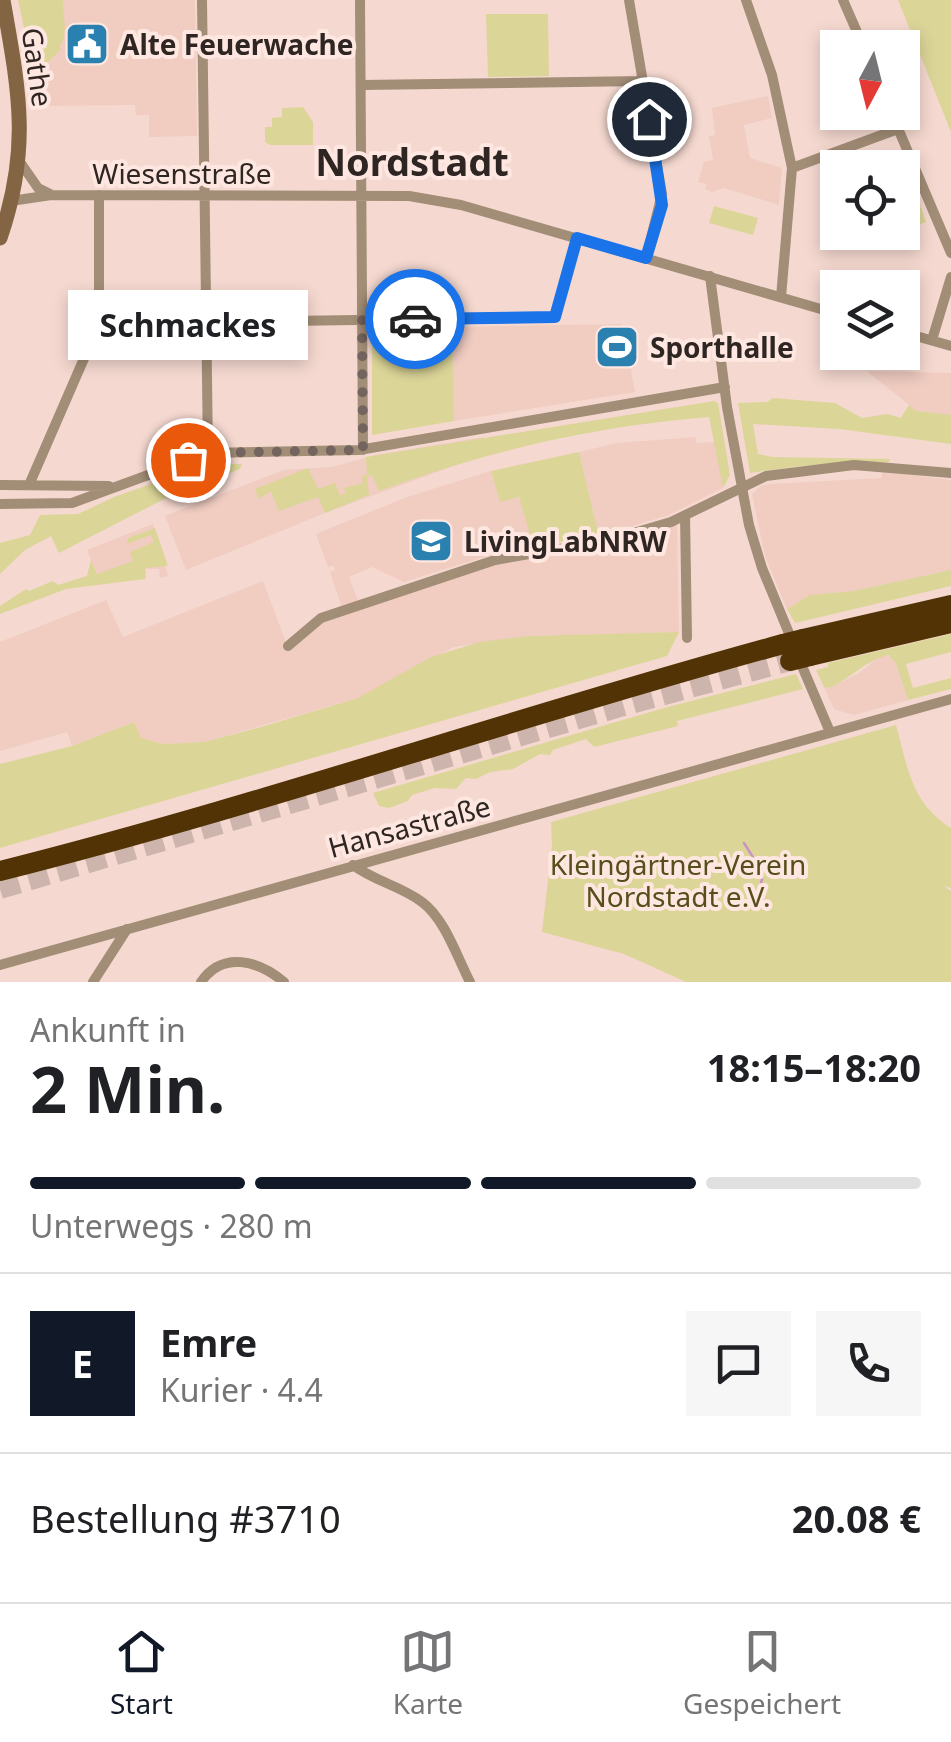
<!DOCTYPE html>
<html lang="de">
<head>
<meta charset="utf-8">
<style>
  :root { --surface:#fff; --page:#f6f6f6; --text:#202124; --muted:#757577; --line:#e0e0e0; --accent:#111827 }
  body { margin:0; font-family:"Noto Sans",sans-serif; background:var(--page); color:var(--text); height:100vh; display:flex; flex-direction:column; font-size:38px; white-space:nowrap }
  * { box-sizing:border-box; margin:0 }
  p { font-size:32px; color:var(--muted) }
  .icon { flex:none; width:55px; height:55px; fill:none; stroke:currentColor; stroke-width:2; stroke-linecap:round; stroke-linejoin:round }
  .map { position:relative; height:982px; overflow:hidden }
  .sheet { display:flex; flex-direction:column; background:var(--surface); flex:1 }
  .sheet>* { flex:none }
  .needle { width:65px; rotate:187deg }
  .controls { position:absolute; left:820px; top:30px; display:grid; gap:20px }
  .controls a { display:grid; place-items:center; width:100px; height:100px; border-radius:0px; background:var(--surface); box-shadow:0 5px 15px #0003; font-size:50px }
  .pin { position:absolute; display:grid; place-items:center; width:85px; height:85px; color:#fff; margin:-42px; border:5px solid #fff; border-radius:50%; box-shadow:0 2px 10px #0007 }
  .courier { position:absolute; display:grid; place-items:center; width:100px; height:100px; margin:-50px; border:8px solid #1a73e8; border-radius:50%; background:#fff; color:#222; box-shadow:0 2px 12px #0007 }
  .bubble { position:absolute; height:70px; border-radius:0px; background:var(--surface); box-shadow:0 5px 15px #0003; font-size:32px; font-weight:700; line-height:70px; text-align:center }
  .overview em { font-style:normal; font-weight:700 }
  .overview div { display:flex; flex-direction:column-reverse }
  .overview { display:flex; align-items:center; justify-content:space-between; height:170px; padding:0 30px }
  h1 { font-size:65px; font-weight:700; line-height:75px }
  .bar { display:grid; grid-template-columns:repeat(4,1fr); gap:15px 10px; align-content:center; height:120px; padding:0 30px }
  .bar i { height:12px; border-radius:8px; background:var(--line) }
  .bar .selected { background:var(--accent) }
  .bar p { grid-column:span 4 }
  .line { display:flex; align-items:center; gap:25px; padding:0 30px; border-top:2px solid var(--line) }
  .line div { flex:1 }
  .round { display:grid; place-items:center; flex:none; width:105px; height:105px; border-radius:0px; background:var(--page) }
  .dock { display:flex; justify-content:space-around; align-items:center; height:140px; border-top:2px solid var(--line); background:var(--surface); font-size:28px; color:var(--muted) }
  .dock a { display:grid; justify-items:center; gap:5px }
  .dock .selected { color:var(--accent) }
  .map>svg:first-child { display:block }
  .built { fill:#f0ccc1 }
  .green { fill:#dcd598 }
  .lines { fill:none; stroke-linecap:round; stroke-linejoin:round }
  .stream { stroke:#cc93c1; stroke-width:2.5 }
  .motorway-tunnel { stroke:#cdb5ad; stroke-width:20; stroke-dasharray:20 10; stroke-linecap:butt }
  .minor { stroke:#a28d76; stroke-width:10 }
  .secondary { stroke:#836543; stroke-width:15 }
  .motorway { stroke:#523305; stroke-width:20 }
  .motorway-bridge { stroke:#523305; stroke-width:20 }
  .done { stroke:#74645f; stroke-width:10; stroke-dasharray:0 18 }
  .route { stroke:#1a73e8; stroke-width:12 }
  .labels { text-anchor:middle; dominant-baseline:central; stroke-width:8; stroke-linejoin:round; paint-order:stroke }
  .poi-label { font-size:28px; font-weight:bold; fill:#2f2522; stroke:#fee7e0; text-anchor:start }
  .street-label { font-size:28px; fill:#2f2522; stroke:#fee7e0 }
  .park-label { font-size:28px; fill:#564f1b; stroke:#fee7e0 }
  .district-label { font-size:38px; font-weight:bold; fill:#2f2522; stroke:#fee7e0 }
</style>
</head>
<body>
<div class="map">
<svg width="951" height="982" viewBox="0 0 951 982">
  <rect width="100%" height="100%" fill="#f5d9d0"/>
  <path class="built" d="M 63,0 L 195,0 L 197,136 L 149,137 L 149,115 L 136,115 L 135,105 L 38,106 L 34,74 L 58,47 L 66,31 L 62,18 Z
    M 768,96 L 772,118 L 744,125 L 750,158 L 782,168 L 779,205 L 724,188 L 712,192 L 705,189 L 707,184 L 698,182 L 704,162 L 713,160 L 709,136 L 715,135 L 712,108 Z
    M 622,324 L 635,392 L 454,421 L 452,327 Z
    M 867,371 L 951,373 L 951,444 L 887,414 L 901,418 L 909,405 Z
    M 483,437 L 486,454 L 325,513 L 186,570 L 165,516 L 284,470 L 332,467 L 375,455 Z
    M 696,437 L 696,443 L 715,442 L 723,488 L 669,515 L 599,536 L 579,452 L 617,443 Z
    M 491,471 L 500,501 L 519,497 L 532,538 L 542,535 L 545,544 L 506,550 L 404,582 L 372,567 L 349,577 L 359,603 L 342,608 L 330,572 L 335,570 L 334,566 L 328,567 L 316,534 L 407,497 Z
    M 882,471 L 951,480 L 951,570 L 853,591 L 810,595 L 787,609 L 765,556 L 752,494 L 760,486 L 768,484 L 882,478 Z
    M 153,524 L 168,576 L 160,578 L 159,569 L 146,569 L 146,579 L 100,582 L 87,550 Z
    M 675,524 L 677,526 L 679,632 L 528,636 L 454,647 L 358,698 L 204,742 L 163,744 L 140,738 L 133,722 L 72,746 L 67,732 L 0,751 L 0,642 L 106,600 L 123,637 L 263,581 L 288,648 L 323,620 L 492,565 L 605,546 Z
    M 889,655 L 896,664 L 908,700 L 854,715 L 834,709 L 824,687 L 829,688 L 859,673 L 879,657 Z"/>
  <path class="green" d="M 18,0 L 63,0 C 62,17 70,32 59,47 L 61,49 L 37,73 L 34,74 Z
    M 898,0 L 951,0 L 951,132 Z
    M 486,14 L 548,14 L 549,76 L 488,77 Z
    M 303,107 L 313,122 L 313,145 L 270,145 L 265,142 L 265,127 L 272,127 L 272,118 L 282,117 L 282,108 Z
    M 911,180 L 926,222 L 903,231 L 903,184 Z
    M 714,206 L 758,218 L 753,235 L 709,223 Z
    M 452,327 L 454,421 L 372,435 L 372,328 Z
    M 773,398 L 835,403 L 862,418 L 887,414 L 901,418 L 909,405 L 916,411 L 951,415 L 951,444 L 839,429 L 753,424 L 758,454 L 772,457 L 890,459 L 889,462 L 801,466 L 750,473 L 738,403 L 767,402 Z
    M 714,401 L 718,403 L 730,475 L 723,488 L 709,417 C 590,427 491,450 379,491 L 372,475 L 367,476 L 369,495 L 325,513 L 318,497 L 279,511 L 271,491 L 259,499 L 255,489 L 308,468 L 318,489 L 335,483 L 340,495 L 346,493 L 344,488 L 363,483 L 362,476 L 367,475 L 366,457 Z
    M 579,452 L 599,536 L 545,544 L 542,535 L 531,538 L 519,497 L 500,502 L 491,471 Z
    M 208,464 L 242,464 L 240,469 L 172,495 L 59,553 L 51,536 L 25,550 L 0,574 L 0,543 L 30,535 L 40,515 L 78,514 L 114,497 Z
    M 155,528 L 168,566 L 145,568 L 145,579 L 66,589 L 0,614 L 0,606 L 26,589 L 29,591 L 53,581 L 58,585 L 87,576 L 91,560 L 97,574 L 133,561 L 130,552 L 154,542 L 151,535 L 127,544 L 128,538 Z
    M 951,570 L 951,586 L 795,623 L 787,609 L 810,595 L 853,591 Z
    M 679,632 L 667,656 L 0,848 L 0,764 L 72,746 L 134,722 L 141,738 L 163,744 L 204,742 L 261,727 L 358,698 L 431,657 L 480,642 L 528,636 Z
    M 951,634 L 951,652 L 906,664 L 913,688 L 951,678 L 951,689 L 908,700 L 896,664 L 889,655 C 867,659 849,680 829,688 L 824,687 L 816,670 L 828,667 L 828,663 Z
    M 796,674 L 803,689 L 677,721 L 678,726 L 594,747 L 586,739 L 553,750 L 550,755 L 540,754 L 513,769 L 490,772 L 476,779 L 466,778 L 456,789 L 435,788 L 412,795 L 408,801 L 389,808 L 379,806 L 373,793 L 664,708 Z
    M 896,725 C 908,768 911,803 951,828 L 951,888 L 944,886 L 951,891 L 951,982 L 686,982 L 624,954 L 542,932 L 552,845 L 551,822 Z"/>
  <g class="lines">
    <path class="stream" d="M 744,843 L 763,873 L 759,895 L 768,905"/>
    <path class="motorway-tunnel" d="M 0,889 L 620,707 L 790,661"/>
    <path class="minor" d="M 202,0 L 208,453
      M 360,0 L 363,450
      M 629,0 L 662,194 L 646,258
      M 746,0 L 772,75 L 792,168 L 781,297
      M 843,0 L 864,48
      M 361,85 L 643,81
      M 891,112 L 951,253
      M 20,162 L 38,188 L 50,194
      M 792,168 L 898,129
      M 11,201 L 51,195 L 409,196 L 461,205 L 838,314
      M 710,276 L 727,407 L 749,525 L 762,568 L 793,643
      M 99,324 L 555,317 L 577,238
      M 902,332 L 951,346
      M 932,340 L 951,277
      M 0,485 L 109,486
      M 29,485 L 99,324 L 99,195
      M 0,504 L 72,503 L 208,453 L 359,450 L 725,387
      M 685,515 L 687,638
      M 288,646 L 321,618 L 495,560 L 606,541 L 671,522 L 766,476 L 854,465 L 951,473
      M 799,659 L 830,732
      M 353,865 C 374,881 401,886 422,902 C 445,919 457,957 470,982
      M 0,965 L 951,699
      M 93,982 L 127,929
      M 201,982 C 223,950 259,961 284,982"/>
    <path class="secondary" d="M 0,238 C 31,148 19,91 3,0"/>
    <path class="motorway" d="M 803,639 L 951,605
      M 810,656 L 951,623
      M 0,871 C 263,805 521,715 783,644"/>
    <path class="motorway-bridge" d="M 783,644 L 803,639
      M 790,661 L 810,656"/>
  </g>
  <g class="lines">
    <path class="done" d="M 188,460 L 208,453 L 363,450 L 362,320 L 415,319"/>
    <path class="route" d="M 415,319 L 555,317 L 577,238 L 646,258 L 662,205 L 649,119"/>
  </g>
  <defs>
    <symbol id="civic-square" viewBox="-11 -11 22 22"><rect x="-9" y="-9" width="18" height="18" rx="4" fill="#2a81b0" stroke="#fee7e0"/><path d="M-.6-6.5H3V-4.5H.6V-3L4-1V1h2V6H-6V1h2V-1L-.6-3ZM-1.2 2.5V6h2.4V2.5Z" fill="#fff"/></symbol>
    <symbol id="stadium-square" viewBox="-11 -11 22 22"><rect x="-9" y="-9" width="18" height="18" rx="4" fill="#2a81b0" stroke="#fee7e0"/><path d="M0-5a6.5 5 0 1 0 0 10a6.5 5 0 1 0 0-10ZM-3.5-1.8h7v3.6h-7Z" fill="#fff"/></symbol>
    <symbol id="university-square" viewBox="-11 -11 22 22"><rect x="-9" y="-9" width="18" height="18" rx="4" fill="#2a81b0" stroke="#fee7e0"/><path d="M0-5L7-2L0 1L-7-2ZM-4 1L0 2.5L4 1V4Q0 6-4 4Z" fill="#fff"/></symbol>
  </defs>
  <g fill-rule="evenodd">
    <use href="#civic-square" x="62" y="19" width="50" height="50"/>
    <use href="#stadium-square" x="592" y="322" width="50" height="50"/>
    <use href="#university-square" x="406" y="516" width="50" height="50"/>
  </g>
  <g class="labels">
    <g class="poi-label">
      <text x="120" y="44">Alte Feuerwache</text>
      <text x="650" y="347">Sporthalle</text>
      <text x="464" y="541">LivingLabNRW</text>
    </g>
    <g class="street-label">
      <text transform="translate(38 67) rotate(82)">Gathe</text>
      <text x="182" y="173">Wiesenstraße</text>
      <text transform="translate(409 826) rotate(-15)">Hansastraße</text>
    </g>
    <g class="park-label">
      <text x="678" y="864">Kleingärtner-Verein<tspan x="678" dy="32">Nordstadt e.V.</tspan></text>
    </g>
    <g class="district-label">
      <text x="412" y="161">Nordstadt</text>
    </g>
  </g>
</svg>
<div class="controls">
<a><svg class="needle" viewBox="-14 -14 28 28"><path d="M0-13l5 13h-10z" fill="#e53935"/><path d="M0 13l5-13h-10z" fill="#757577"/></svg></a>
<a><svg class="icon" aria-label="locate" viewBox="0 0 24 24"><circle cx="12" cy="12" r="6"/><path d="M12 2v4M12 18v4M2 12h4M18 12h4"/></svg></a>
<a><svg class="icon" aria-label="layers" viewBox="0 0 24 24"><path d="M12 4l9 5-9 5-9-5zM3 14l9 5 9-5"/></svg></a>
</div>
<div class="pin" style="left:188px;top:460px;background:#ea580c"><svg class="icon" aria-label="bag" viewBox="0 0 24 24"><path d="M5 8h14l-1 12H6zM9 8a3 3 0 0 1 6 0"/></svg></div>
<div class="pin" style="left:649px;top:119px;background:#1f2937"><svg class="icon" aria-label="home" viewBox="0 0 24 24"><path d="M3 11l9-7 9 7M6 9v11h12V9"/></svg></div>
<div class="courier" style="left:415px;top:319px"><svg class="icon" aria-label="car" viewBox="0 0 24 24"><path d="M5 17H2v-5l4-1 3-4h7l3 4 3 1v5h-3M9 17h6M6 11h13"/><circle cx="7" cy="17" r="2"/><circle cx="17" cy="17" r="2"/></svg></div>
<div class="bubble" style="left:68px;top:290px;width:240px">Schmackes</div>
</div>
<section class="sheet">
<div class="overview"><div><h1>2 Min.</h1><p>Ankunft in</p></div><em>18:15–18:20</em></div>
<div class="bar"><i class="selected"></i><i class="selected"></i><i class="selected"></i><i></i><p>Unterwegs · 280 m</p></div>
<div class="line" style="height:180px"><b class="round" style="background:var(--accent);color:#fff">E</b><div><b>Emre</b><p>Kurier · 4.4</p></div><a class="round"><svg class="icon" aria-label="chat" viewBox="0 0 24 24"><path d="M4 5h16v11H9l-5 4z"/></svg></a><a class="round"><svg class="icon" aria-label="phone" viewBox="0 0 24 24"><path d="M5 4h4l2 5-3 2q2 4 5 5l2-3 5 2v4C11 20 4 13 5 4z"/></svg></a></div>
<div class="line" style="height:130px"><div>Bestellung #3710</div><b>20.08 €</b></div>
</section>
<nav class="dock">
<a class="selected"><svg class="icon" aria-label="home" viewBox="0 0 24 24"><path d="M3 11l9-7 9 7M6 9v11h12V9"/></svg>Start</a>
<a><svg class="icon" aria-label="map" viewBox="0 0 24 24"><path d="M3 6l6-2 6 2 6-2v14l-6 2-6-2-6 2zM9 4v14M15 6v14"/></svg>Karte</a>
<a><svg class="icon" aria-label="saved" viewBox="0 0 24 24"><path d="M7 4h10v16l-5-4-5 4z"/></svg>Gespeichert</a>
</nav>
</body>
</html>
